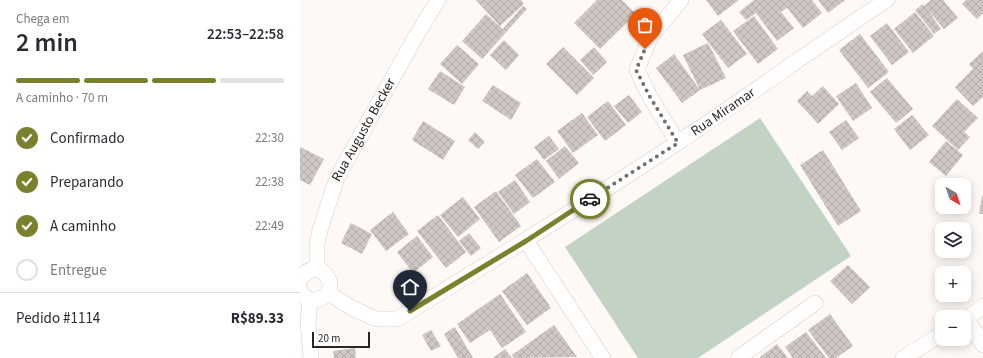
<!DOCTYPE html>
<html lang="pt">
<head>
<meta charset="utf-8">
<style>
  :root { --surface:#fff; --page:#f7f7f7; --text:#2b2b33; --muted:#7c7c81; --line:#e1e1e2; --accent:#7a802b }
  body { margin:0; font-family:"Source Sans 3",sans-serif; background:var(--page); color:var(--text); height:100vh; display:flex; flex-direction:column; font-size:15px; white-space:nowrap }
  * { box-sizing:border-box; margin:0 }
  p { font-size:13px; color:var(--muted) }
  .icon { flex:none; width:22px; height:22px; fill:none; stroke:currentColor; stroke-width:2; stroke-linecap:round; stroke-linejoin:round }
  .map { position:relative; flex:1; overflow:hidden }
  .side { display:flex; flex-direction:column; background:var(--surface); width:300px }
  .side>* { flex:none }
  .needle { width:26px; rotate:141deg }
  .fabs { position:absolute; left:635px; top:178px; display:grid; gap:8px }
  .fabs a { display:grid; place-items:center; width:36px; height:36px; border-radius:8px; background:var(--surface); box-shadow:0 2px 10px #0003; font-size:20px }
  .scale { position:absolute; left:12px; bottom:10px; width:58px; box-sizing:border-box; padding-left:4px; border:2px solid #282524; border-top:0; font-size:11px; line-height:14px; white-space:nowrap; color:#282524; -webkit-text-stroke:3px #fff; paint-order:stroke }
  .pin { position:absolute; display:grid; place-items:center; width:34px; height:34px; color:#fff; margin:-41px -17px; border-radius:50% 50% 50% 0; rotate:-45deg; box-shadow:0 0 4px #0007 }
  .pin .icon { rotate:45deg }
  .courier { position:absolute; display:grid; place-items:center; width:40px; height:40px; margin:-20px; border:3px solid #7a802b; border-radius:50%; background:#fff; color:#222; box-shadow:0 1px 5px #0007 }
  .headline em { font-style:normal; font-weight:600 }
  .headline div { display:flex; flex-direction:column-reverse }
  .headline { display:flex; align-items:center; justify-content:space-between; height:68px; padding:0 16px }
  h1 { font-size:26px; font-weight:600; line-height:30px }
  .bar { display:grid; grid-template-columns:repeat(4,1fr); gap:6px 4px; align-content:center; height:48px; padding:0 16px }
  .bar i { height:5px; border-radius:3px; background:var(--line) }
  .bar .current { background:var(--accent) }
  .bar p { grid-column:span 4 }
  .line { display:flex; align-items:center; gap:10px; padding:0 16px; border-top:1px solid var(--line) }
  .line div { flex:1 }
  ol { padding:0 16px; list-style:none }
  li { display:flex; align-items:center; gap:12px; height:44px }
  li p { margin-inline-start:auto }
  li .icon { padding:4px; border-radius:50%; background:var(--accent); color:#fff; stroke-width:4 }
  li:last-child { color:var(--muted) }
  li i { width:22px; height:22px; border:2px solid var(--line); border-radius:50% }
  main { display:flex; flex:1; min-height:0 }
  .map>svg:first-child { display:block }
  .pitch { fill:#c2d3c3 }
  .building { fill:url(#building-cross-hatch) }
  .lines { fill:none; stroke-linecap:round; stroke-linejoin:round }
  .minor-casing { stroke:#d6cfcb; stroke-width:16 }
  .minor { stroke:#fff; stroke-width:15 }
  .done { stroke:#736f6d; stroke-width:4; stroke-dasharray:0 7.2 }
  .route { stroke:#7a802b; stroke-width:5 }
  .labels { text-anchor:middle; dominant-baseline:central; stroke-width:3; stroke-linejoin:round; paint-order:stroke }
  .street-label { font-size:14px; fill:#282524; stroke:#fff }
</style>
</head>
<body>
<main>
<section class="side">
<div class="headline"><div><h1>2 min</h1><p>Chega em</p></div><em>22:53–22:58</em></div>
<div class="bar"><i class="current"></i><i class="current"></i><i class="current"></i><i></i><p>A caminho · 70 m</p></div>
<ol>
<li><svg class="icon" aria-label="check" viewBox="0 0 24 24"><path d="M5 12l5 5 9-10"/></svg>Confirmado<p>22:30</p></li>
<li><svg class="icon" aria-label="check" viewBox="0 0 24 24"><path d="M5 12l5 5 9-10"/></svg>Preparando<p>22:38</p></li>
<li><svg class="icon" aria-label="check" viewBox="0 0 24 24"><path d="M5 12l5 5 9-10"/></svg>A caminho<p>22:49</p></li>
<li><i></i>Entregue</li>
</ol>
<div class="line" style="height:52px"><div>Pedido #1114</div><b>R$89.33</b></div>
</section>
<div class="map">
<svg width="683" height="358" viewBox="0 0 683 358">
  <defs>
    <pattern id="building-cross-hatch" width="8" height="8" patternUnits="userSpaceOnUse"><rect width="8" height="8" fill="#cfc7c3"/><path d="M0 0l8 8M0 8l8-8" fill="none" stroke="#b2aba7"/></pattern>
  </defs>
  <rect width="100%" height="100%" fill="#fff9f5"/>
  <path class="pitch" d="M 460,118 L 551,256 L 398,358 L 338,358 L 265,247 Z"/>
  <path class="building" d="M 176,0 L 221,0 L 224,4 L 200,26 Z
    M 297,0 L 322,0 L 336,14 L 300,49 L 274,23 Z
    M 406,0 L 439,0 L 418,16 Z
    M 454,0 L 481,0 L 487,8 L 481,12 L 494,28 L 477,41 L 456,13 L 446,20 L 439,12 Z
    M 481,0 L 512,0 L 522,13 L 503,28 Z
    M 518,0 L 545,0 L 528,13 Z
    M 631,0 L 643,0 L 658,18 L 644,29 L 627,9 L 641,29 L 634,34 L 615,10 L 623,4 L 624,6 Z
    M 666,0 L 683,0 L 683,13 L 677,19 L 662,4 Z
    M 223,6 L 227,9 L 182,59 L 162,41 L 186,14 L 203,29 Z
    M 615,12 L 634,36 L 613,53 L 594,29 Z
    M 454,16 L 478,49 L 458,64 L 433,31 Z
    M 421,20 L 447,54 L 428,68 L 402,34 Z
    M 587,23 L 609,52 L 592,65 L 570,36 Z
    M 560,34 L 589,72 L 568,88 L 539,50 Z
    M 204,40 L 219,55 L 206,70 L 190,55 Z
    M 408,43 L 426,78 L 400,90 L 383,55 Z
    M 157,45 L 179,64 L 162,84 L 140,64 Z
    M 263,47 L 294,78 L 277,95 L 246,64 Z
    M 294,47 L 307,62 L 293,75 L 280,60 Z
    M 683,51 L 683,97 L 673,106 L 655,87 L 673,69 L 669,64 Z
    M 374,54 L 400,90 L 382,103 L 356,68 Z
    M 140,71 L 165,87 L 154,105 L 128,89 Z
    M 587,78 L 613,109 L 596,123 L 570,92 Z
    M 556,83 L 572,108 L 553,121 L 536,96 Z
    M 193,85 L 221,103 L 211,120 L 182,101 Z
    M 523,86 L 539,104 L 518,124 L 497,101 L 507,91 L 512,96 Z
    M 329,95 L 342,112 L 328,123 L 314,106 Z
    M 657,99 L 678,118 L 664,132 L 670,137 L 658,150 L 632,126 Z
    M 308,101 L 326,125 L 305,141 L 287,117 Z
    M 282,113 L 298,135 L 273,153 L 257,131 Z
    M 612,115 L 629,135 L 610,150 L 594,129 Z
    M 546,120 L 559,138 L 542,150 L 529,132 Z
    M 123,121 L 155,141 L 143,160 L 112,140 Z
    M 175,132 L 185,142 L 178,149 L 168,140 Z
    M 249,136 L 259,149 L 244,160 L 234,147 Z
    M 646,141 L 663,155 L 646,176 L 629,162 Z
    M 265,146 L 279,163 L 259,179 L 246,161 Z
    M 0,147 L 24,159 L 10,185 L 0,180 Z
    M 523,150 L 561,211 L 538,226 L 500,165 Z
    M 237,159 L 255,182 L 233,198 L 215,175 Z
    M 215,180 L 230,202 L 214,214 L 198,192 Z
    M 196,191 L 221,226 L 199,242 L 174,207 Z
    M 682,196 L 683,196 L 683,214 L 679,214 Z
    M 163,197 L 180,219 L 158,237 L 140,215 Z
    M 93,212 L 109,234 L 86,251 L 70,230 Z
    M 138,215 L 166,252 L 146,268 L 117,231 Z
    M 51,223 L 72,234 L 62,254 L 41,243 Z
    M 169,233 L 181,248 L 171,256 L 159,241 Z
    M 117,236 L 133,257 L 113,273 L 97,252 Z
    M 548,265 L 570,287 L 552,304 L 530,281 Z
    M 227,273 L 251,308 L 227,325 L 202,291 Z
    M 200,294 L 226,332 L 202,348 L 190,330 L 170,343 L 157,324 Z
    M 530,314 L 553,346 L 536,358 L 529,358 L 508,330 Z
    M 254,325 L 277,357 L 214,358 L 212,355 Z
    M 155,327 L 173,358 L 158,358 L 144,334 Z
    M 131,330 L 141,346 L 131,351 L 122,335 Z
    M 506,332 L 526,358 L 493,358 L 485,347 Z
    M 477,344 L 488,358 L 460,358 L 460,357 Z
    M 55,348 L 56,358 L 34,358 L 33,351 Z
    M 205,349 L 212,358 L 193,358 Z"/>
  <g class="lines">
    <defs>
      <g id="minor">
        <path d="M 378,143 L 350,97 L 337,70 L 350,38 L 381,0"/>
        <path d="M 226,241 L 303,358"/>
        <path id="s1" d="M 17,269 L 17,243 L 20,230 L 37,178 L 116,36 L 138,0"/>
        <path d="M 0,280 C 3,274 8,270 15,269 C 19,269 23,271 26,275 C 41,293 10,312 0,290"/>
        <path id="s2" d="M 28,293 L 52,308 L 76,319 L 97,319 C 191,262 285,204 377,143 C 448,97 516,46 587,0"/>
        <path d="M 10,300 L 8,322 L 11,358"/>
        <path d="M 667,319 L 683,345"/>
        <path d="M 664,321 L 683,306"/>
        <path d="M 438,358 L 515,303"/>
        <path d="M 603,358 L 642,334"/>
      </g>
    </defs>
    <use href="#minor" class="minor-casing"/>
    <use href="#minor" class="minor"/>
  </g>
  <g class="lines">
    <path class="done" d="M 290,199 L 378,143 L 350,97 L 336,70 L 345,49"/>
    <path class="route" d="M 110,311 L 226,241 L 290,199"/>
  </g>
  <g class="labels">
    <g class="street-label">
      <text stroke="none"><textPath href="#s2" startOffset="462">Rua Miramar</textPath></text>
      <text stroke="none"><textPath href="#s1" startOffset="149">Rua Augusto Becker</textPath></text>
    </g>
  </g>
</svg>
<div class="fabs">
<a><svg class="needle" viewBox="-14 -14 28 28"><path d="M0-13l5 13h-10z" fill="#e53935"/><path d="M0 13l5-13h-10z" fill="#7c7c81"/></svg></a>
<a><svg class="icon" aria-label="layers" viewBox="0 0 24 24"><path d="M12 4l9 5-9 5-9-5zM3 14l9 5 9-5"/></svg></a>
<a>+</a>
<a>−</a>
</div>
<div class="scale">20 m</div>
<div class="pin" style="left:345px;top:49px;background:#ea580c"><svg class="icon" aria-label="bag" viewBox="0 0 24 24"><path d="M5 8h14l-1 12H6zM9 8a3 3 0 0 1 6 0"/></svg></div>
<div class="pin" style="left:110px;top:311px;background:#1f2937"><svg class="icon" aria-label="home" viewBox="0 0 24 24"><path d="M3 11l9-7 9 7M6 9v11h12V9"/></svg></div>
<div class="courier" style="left:290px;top:199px"><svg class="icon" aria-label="car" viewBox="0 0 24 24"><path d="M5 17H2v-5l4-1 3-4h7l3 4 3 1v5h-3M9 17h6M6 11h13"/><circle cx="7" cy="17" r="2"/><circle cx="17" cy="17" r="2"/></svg></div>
</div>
</main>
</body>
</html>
